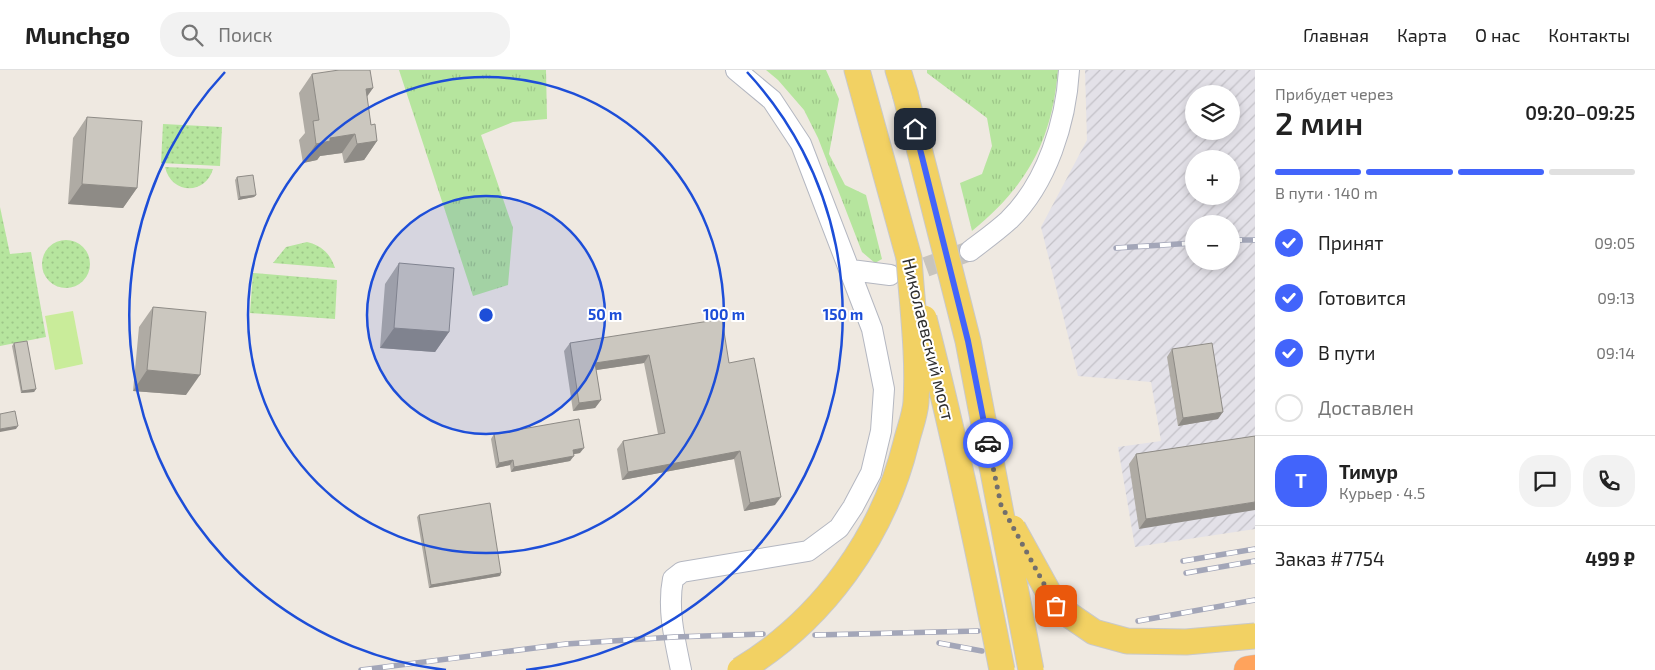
<!DOCTYPE html>
<html lang="ru">
<head>
<meta charset="utf-8">
<style>
  :root { --surface:#fff; --page:#f2f2f2; --text:#222; --muted:#767676; --line:#e0e0e0; --accent:#4264fb }
  body { margin:0; font-family:"Exo 2",sans-serif; background:var(--page); color:var(--text); height:100vh; display:flex; flex-direction:column; font-size:19px; white-space:nowrap }
  * { box-sizing:border-box; margin:0 }
  p { font-size:16px; color:var(--muted) }
  .icon { flex:none; width:28px; height:28px; fill:none; stroke:currentColor; stroke-width:2; stroke-linecap:round; stroke-linejoin:round }
  .map { position:relative; flex:1; overflow:hidden }
  .panel { display:flex; flex-direction:column; background:var(--surface); width:400px }
  .panel>* { flex:none }
  .fabs { position:absolute; left:1185px; top:15px; display:grid; gap:10px }
  .fabs a { display:grid; place-items:center; width:55px; height:55px; border-radius:50%; background:var(--surface); box-shadow:0 2px 8px #0003; font-size:25px }
  .pin { position:absolute; display:grid; place-items:center; width:42px; height:42px; color:#fff; margin:-21px; border-radius:10px; box-shadow:0 2px 8px #0006 }
  .courier { position:absolute; display:grid; place-items:center; width:50px; height:50px; margin:-25px; border:4px solid #4264fb; border-radius:50%; background:#fff; color:#222; box-shadow:0 1px 6px #0007 }
  .overview em { font-style:normal; font-weight:600 }
  .overview div { display:flex; flex-direction:column-reverse }
  .overview { display:flex; align-items:center; justify-content:space-between; height:85px; padding:0 20px }
  h1 { font-size:32px; font-weight:600; line-height:38px }
  .bar { display:grid; grid-template-columns:repeat(4,1fr); gap:8px 5px; align-content:center; height:60px; padding:0 20px }
  .bar i { height:6px; border-radius:4px; background:var(--line) }
  .bar .current { background:var(--accent) }
  .bar p { grid-column:span 4 }
  .line { display:flex; align-items:center; gap:12px; padding:0 20px; border-top:1px solid var(--line) }
  .line div { flex:1 }
  .round { display:grid; place-items:center; flex:none; width:52px; height:52px; border-radius:20px; background:var(--page) }
  ol { padding:0 20px; list-style:none }
  li { display:flex; align-items:center; gap:15px; height:55px }
  li p { margin-inline-start:auto }
  li .icon { padding:5px; border-radius:50%; background:var(--accent); color:#fff; stroke-width:4 }
  li:last-child { color:var(--muted) }
  li i { width:28px; height:28px; border:2px solid var(--line); border-radius:50% }
  header { display:flex; align-items:center; gap:30px; box-sizing:border-box; height:70px; padding:0 25px; background:var(--surface); border-bottom:1px solid var(--line) }
  header strong { font-size:24px }
  nav { display:flex; gap:28px; margin-inline-start:auto; font-size:18px }
  .search { width:350px; height:45px; background:var(--page); display:flex; align-items:center; gap:12px; box-sizing:border-box; padding:0 18px; border-radius:20px; color:var(--muted); font-size:19px }
  main { display:flex; flex:1; min-height:0 }
  .map>svg:first-child { display:block }
  .industrial { fill:url(#industrial-furrows); fill-rule:evenodd }
  .grass { fill:url(#grass-tufts) }
  .park { fill:url(#park-dots) }
  .pitch { fill:#c9ec9a }
  .lines { fill:none; stroke-linecap:round; stroke-linejoin:round }
  .minor-tunnel { stroke:#c8c4bd; stroke-width:20; stroke-dasharray:20 10; stroke-linecap:butt }
  .minor-casing { stroke:#b4b7c1; stroke-width:22 }
  .major-casing { stroke:#c9c9c9; stroke-width:27 }
  .highway-casing { stroke:#c9c9c9; stroke-width:29 }
  .minor { stroke:#fff; stroke-width:20 }
  .major { stroke:#f2d163; stroke-width:25 }
  .highway { stroke:#ffa35c; stroke-width:28 }
  .rail-casing { stroke:#a3a6b8; stroke-width:5.5 }
  .rail { stroke:#fff; stroke-width:4; stroke-dasharray:11; stroke-linecap:butt }
  .major-bridge-casing { stroke:#c9c9c9; stroke-width:27; stroke-linecap:butt }
  .major-bridge { stroke:#f2d163; stroke-width:25 }
  .wall { fill:#afaba4 }
  .shaded-wall { fill:#8e8b86 }
  .building { fill:#cbc7bf; stroke:#8e8b86 }
  .done { stroke:#726f6d; stroke-width:5; stroke-dasharray:0 9 }
  .route { stroke:#4264fb; stroke-width:6 }
  .ring { fill:none; stroke:#1d4ed8; stroke-width:2.5 }
  .labels { text-anchor:middle; dominant-baseline:central; stroke-width:4; stroke-linejoin:round; paint-order:stroke }
  .street-label { font-size:18px; fill:#2e2e2e; stroke:#fff }
  .centre { fill:#1d4ed8; stroke:#fff; stroke-width:2.5 }
  .ring-label { font-size:15px; text-anchor:middle; font-weight:bold; fill:#1d4ed8; stroke:#fff; stroke-width:4; stroke-linejoin:round; paint-order:stroke }
</style>
</head>
<body>
<header>
<strong>Munchgo</strong>
<div class="search"><svg class="icon" aria-label="search" viewBox="0 0 24 24"><circle cx="10" cy="10" r="6"/><path d="M15 15l6 6"/></svg>Поиск</div>
<nav><a>Главная</a><a>Карта</a><a>О нас</a><a>Контакты</a></nav>
</header>
<main>
<div class="map">
<svg width="1255" height="600" viewBox="0 0 1255 600">
  <defs>
    <pattern id="industrial-furrows" width="10" height="10" patternUnits="userSpaceOnUse" patternTransform="scale(1.25)"><rect width="10" height="10" fill="#e3e1e8"/><path d="M-1 1l2-2M0 10L10 0M9 11l2-2" fill="none" stroke="#c3c1c7"/></pattern>
    <pattern id="grass-tufts" width="24" height="20" patternUnits="userSpaceOnUse" patternTransform="scale(1.25)"><rect width="24" height="20" fill="#b6e59e"/><path d="M3 7l-1-3M5 7V3M7 7l1-3M15 17l-1-3M17 17v-4M19 17l1-3" fill="none" stroke="#9dc588"/></pattern>
    <pattern id="park-dots" width="8" height="8" patternUnits="userSpaceOnUse" patternTransform="scale(1.25)"><rect width="8" height="8" fill="#b6e59e"/><path d="M2 2h.1M6 6h.1" fill="none" stroke="#9dc588" stroke-width="1.8" stroke-linecap="round"/></pattern>
  </defs>
  <rect width="100%" height="100%" fill="#efe9e1"/>
  <path class="industrial" d="M 1085,0 L 1255,0 L 1255,459 L 1135,477 L 1118,377 L 1161,371 L 1151,312 L 1078,306 L 1041,157 L 1087,70 ZM 1194,24 L 1231,24 L 1231,61 L 1194,61 ZM 1194,89 L 1231,89 L 1231,126 L 1194,126 ZM 1194,154 L 1231,154 L 1231,191 L 1194,191 Z"/>
  <path class="grass" d="M 399,0 L 546,0 L 547,49 L 513,52 L 481,65 L 513,158 L 508,215 L 473,226 Z
    M 766,0 L 826,0 L 839,29 L 829,84 L 845,115 L 866,125 L 882,189 L 875,193 L 862,182 L 818,68 L 804,40 L 778,10 Z
    M 927,0 L 1058,0 C 1052,71 1027,116 972,161 L 960,113 L 982,104 L 992,76 L 987,48 L 927,3 Z"/>
  <path class="park" d="M 163,54 L 222,57 L 220,96 L 161,93 Z
    M 165,97 L 213,99 C 205,126 171,124 165,97 Z
    M 0,137 L 10,184 L 31,182 L 46,267 L 0,276 Z
    M42 194a24 24 0 1 1 48 0a24 24 0 1 1-48 0Z
    M 307,172 C 322,176 330,183 335,198 L 273,193 L 286,177 Z
    M 253,203 L 337,210 L 335,249 L 250,243 Z"/>
  <path class="pitch" d="M 73,241 L 83,294 L 55,300 L 45,246 Z"/>
  <g class="lines">
    <path class="minor-tunnel" d="M 897,204 L 912,202 L 970,181"/>
    <defs>
      <path id="minor" d="M 970,181 C 983,171 997,161 1009,150 C 1047,113 1066,52 1069,0
        M 851,200 L 890,205
        M 681,600 C 675,571 667,539 673,509 L 682,502 L 808,481 L 839,458 L 853,437 L 871,403 L 881,361 L 884,319 L 872,259 L 801,74 L 772,30 L 736,0"/>
      <path id="major" d="M 857,0 L 909,188
        M 898,0 L 905,23"/>
      <path id="highway" d="M 1248,600 L 1255,599"/>
    </defs>
    <use href="#minor" class="minor-casing"/>
    <use href="#major" class="major-casing"/>
    <use href="#highway" class="highway-casing"/>
    <use href="#minor" class="minor"/>
    <use href="#major" class="major"/>
    <use href="#highway" class="highway"/>
    <defs>
      <path id="rail" d="M 1231,170 L 1255,170
        M 1116,178 L 1194,173
        M 1183,491 L 1255,479
        M 1186,503 L 1255,491
        M 1138,551 L 1255,530
        M 815,565 L 978,561
        M 939,573 L 982,581
        M 361,600 L 566,574 L 674,567 L 763,564"/>
    </defs>
    <use href="#rail" class="rail-casing"/>
    <use href="#rail" class="rail"/>
    <defs>
      <path id="major-bridge" d="M 905,23 L 968,271 L 1031,600
        M 924,248 C 954,365 979,482 1002,600
        M 1013,458 L 1056,536 L 1094,562 L 1127,571 L 1186,572 L 1255,566
        M 740,600 C 823,550 883,466 906,373 C 909,360 915,346 916,332 C 919,285 912,235 909,188"/>
    </defs>
    <use href="#major-bridge" class="major-bridge-casing"/>
    <use href="#major-bridge" class="major-bridge"/>
  </g>
  <path class="wall" d="M 312,4 L 373,18 L 367,27 L 371,55 L 377,71 L 364,90 L 344,93 L 342,83 L 320,86 L 317,90 L 303,93 L 299,70 L 305,63 L 299,23 Z
    M 87,47 L 137,118 L 123,138 L 68,134 L 73,68 Z
    M 237,107 L 256,125 L 254,127 L 238,130 L 235,110 Z
    M 399,193 L 449,262 L 435,282 L 380,278 L 385,214 Z
    M 153,237 L 186,325 L 133,321 L 139,257 Z
    M 14,273 L 36,319 L 34,322 L 21,323 L 12,276 Z
    M 570,273 L 729,293 L 775,435 L 744,441 L 734,389 L 622,410 L 617,379 L 623,371 L 658,364 L 644,293 L 596,300 L 601,330 L 595,338 L 573,341 L 564,281 Z
    M 1172,279 L 1218,349 L 1178,356 L 1167,287 Z
    M 494,364 L 580,383 L 574,384 L 570,391 L 511,402 L 510,395 L 496,398 L 491,369 Z
    M 1255,366 L 1139,459 L 1129,394 L 1136,384 Z
    M 419,445 L 501,503 L 500,506 L 429,518 L 417,447 Z"/>
  <path class="shaded-wall" d="M 373,18 L 359,37 L 366,19 Z
    M 355,64 L 342,83 L 320,86 L 317,90 L 303,93 L 316,74 L 330,68 Z
    M 377,71 L 364,90 L 344,93 L 357,74 Z
    M 82,114 L 137,118 L 123,138 L 68,134 Z
    M 256,125 L 254,127 L 238,130 L 240,127 Z
    M 394,258 L 449,262 L 435,282 L 380,278 Z
    M 649,285 L 644,293 L 590,301 L 595,293 Z
    M 147,300 L 200,305 L 186,325 L 133,321 Z
    M 36,319 L 34,322 L 21,323 L 22,321 Z
    M 601,330 L 595,338 L 573,341 L 579,333 Z
    M 1223,342 L 1218,349 L 1178,356 L 1183,348 Z
    M 18,356 L 16,359 L 0,362 L 0,359 Z
    M 584,378 L 580,383 L 569,385 L 573,380 Z
    M 740,381 L 734,389 L 622,410 L 628,402 Z
    M 574,386 L 570,391 L 511,402 L 514,397 Z
    M 513,390 L 510,395 L 496,398 L 499,393 Z
    M 781,427 L 775,435 L 744,441 L 750,433 Z
    M 1255,432 L 1255,440 L 1139,459 L 1146,449 Z
    M 501,503 L 500,506 L 429,518 L 431,515 Z"/>
  <path class="building" d="M 339,0 L 370,0 L 373,18 L 366,19 L 371,55 L 375,54 L 377,71 L 357,74 L 355,64 L 330,68 L 330,71 L 316,74 L 313,51 L 319,50 L 312,4 Z
    M 87,47 L 142,51 L 137,118 L 82,114 Z
    M 253,105 L 256,125 L 240,127 L 237,107 Z
    M 399,193 L 454,198 L 449,262 L 394,258 Z
    M 153,237 L 206,242 L 200,305 L 147,300 Z
    M 722,249 L 729,293 L 754,288 L 781,427 L 750,433 L 740,381 L 628,402 L 623,371 L 665,363 L 649,285 L 595,293 L 601,330 L 579,333 L 570,273 Z
    M 27,271 L 36,319 L 22,321 L 14,273 Z
    M 1212,273 L 1223,342 L 1183,348 L 1172,279 Z
    M 15,341 L 18,356 L 0,359 L 0,344 Z
    M 579,349 L 584,378 L 573,380 L 574,386 L 514,397 L 513,390 L 499,393 L 494,364 Z
    M 1255,366 L 1255,432 L 1146,449 L 1136,384 Z
    M 490,433 L 501,503 L 431,515 L 419,445 Z"/>
  <g class="lines">
    <path class="done" d="M 988,373 L 1001,435 L 1056,536"/>
    <path class="route" d="M 915,59 L 968,271 L 988,373"/>
  </g>
  <circle cx="486" cy="245" r="119" fill="#1d4ed8" fill-opacity=".12"/>
  <g class="ring">
    <circle cx="486" cy="245" r="119"/>
    <circle cx="486" cy="245" r="238"/>
    <path d="M446 600A357 357 0 0 1 225 2M747 2A357 357 0 0 1 526 600"/>
  </g>
  <g class="labels">
    <g class="street-label">
      <text transform="translate(929 269) rotate(76)">Николаевский мост</text>
    </g>
  </g>
  <circle cx="486" cy="245" r="8" class="centre"/>
  <g class="ring-label">
    <text x="605" y="250">50 m</text>
    <text x="724" y="250">100 m</text>
    <text x="843" y="250">150 m</text>
  </g>
</svg>
<div class="fabs">
<a><svg class="icon" aria-label="layers" viewBox="0 0 24 24"><path d="M12 4l9 5-9 5-9-5zM3 14l9 5 9-5"/></svg></a>
<a>+</a>
<a>−</a>
</div>
<div class="pin" style="left:1056px;top:536px;background:#ea580c"><svg class="icon" aria-label="bag" viewBox="0 0 24 24"><path d="M5 8h14l-1 12H6zM9 8a3 3 0 0 1 6 0"/></svg></div>
<div class="pin" style="left:915px;top:59px;background:#1f2937"><svg class="icon" aria-label="home" viewBox="0 0 24 24"><path d="M3 11l9-7 9 7M6 9v11h12V9"/></svg></div>
<div class="courier" style="left:988px;top:373px"><svg class="icon" aria-label="car" viewBox="0 0 24 24"><path d="M5 17H2v-5l4-1 3-4h7l3 4 3 1v5h-3M9 17h6M6 11h13"/><circle cx="7" cy="17" r="2"/><circle cx="17" cy="17" r="2"/></svg></div>
</div>
<section class="panel">
<div class="overview"><div><h1>2 мин</h1><p>Прибудет через</p></div><em>09:20–09:25</em></div>
<div class="bar"><i class="current"></i><i class="current"></i><i class="current"></i><i></i><p>В пути · 140 m</p></div>
<ol>
<li><svg class="icon" aria-label="check" viewBox="0 0 24 24"><path d="M5 12l5 5 9-10"/></svg>Принят<p>09:05</p></li>
<li><svg class="icon" aria-label="check" viewBox="0 0 24 24"><path d="M5 12l5 5 9-10"/></svg>Готовится<p>09:13</p></li>
<li><svg class="icon" aria-label="check" viewBox="0 0 24 24"><path d="M5 12l5 5 9-10"/></svg>В пути<p>09:14</p></li>
<li><i></i>Доставлен</li>
</ol>
<div class="line" style="height:90px"><b class="round" style="background:var(--accent);color:#fff">Т</b><div><b>Тимур</b><p>Курьер · 4.5</p></div><a class="round"><svg class="icon" aria-label="chat" viewBox="0 0 24 24"><path d="M4 5h16v11H9l-5 4z"/></svg></a><a class="round"><svg class="icon" aria-label="phone" viewBox="0 0 24 24"><path d="M5 4h4l2 5-3 2q2 4 5 5l2-3 5 2v4C11 20 4 13 5 4z"/></svg></a></div>
<div class="line" style="height:65px"><div>Заказ #7754</div><b>499 ₽</b></div>
</section>
</main>
</body>
</html>
